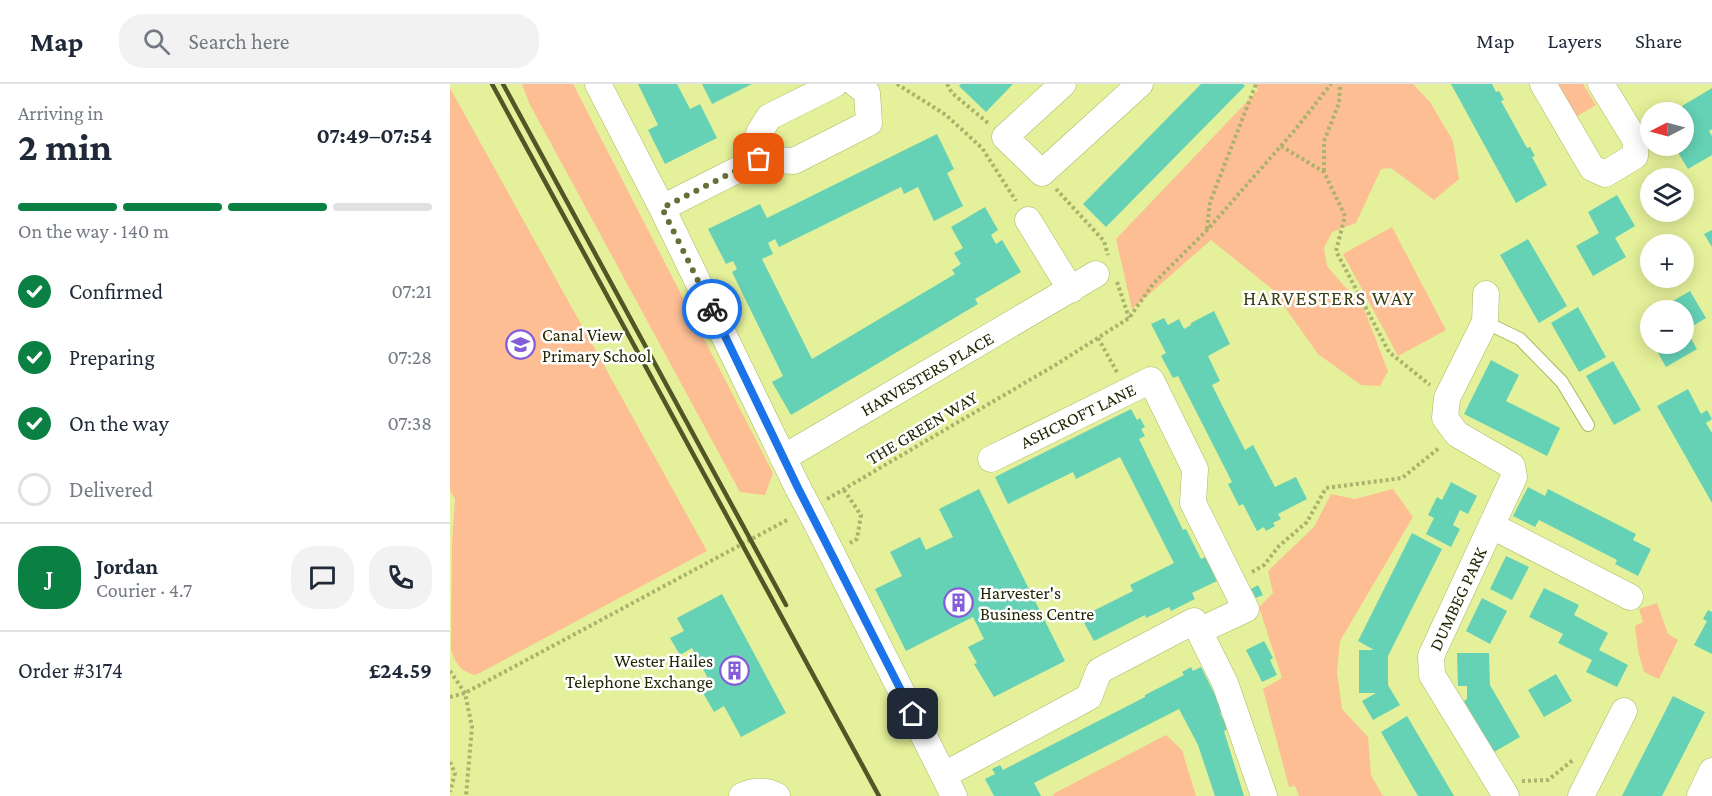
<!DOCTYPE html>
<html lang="en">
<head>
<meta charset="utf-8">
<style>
  :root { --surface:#fff; --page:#f2f2f3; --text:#1f2937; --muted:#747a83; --line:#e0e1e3; --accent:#0b8043 }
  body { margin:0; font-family:"Crimson Pro",serif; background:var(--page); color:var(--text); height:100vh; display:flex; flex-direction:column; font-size:22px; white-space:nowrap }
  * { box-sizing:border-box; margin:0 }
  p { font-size:20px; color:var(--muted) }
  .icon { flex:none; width:33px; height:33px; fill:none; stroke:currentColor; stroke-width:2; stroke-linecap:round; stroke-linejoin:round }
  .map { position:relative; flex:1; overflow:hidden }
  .sheet { display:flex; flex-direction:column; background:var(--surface); width:450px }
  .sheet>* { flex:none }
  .needle { width:39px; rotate:264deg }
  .tools { position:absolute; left:1190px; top:18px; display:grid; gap:12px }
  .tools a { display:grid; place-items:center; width:54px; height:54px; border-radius:50%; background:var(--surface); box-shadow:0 3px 15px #0003; font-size:30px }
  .pin { position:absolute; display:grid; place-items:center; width:51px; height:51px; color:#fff; margin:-26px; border-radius:12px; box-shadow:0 3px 9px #0006 }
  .courier { position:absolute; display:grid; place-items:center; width:60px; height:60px; margin:-30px; border:4px solid #1a73e8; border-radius:50%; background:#fff; color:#222; box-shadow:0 2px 8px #0007 }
  .head em { font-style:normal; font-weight:700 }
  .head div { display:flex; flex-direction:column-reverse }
  .head { display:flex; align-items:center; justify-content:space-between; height:102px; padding:0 18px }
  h1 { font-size:39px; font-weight:700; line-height:45px }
  .bar { display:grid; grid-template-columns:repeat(4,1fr); gap:9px 6px; align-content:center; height:72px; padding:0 18px }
  .bar i { height:8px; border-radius:4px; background:var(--line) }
  .bar .on { background:var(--accent) }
  .bar p { grid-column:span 4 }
  .line { display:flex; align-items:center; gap:15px; padding:0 18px; border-top:2px solid var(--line) }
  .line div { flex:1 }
  .round { display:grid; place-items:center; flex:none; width:63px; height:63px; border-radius:24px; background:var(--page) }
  ol { padding:0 18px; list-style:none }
  li { display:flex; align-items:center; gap:18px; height:66px }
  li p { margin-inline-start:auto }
  li .icon { padding:6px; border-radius:50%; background:var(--accent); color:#fff; stroke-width:4 }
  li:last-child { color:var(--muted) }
  li i { width:33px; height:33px; border:3px solid var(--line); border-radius:50% }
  header { display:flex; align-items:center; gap:36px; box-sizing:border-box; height:84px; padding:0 30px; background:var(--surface); border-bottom:2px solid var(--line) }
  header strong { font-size:28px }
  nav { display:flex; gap:33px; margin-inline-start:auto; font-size:21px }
  .search { width:420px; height:54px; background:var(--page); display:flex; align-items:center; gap:15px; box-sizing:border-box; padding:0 21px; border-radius:24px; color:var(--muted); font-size:22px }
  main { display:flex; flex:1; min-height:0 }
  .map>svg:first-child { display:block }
  .green { fill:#fdbe94 }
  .building { fill:#65d2b6 }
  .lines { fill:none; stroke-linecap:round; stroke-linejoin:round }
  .service-casing { stroke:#adb763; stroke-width:14 }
  .minor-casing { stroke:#adb763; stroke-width:27 }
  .path { stroke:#aab26c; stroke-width:4; stroke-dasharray:3 3; stroke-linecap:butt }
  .service { stroke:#fff; stroke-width:12 }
  .minor { stroke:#fff; stroke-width:26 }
  .rail { stroke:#515626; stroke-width:4.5 }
  .minor-bridge-casing { stroke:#adb763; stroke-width:27; stroke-linecap:butt }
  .minor-bridge { stroke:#fff; stroke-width:26 }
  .done { stroke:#686e38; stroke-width:6; stroke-dasharray:0 10.8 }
  .route { stroke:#1a73e8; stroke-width:8 }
  .labels { text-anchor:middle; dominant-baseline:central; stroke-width:5; stroke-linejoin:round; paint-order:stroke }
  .poi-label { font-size:18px; fill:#252804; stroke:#fff; text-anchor:start }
  .street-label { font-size:18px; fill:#252804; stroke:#fff }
  .neighbourhood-label { font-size:20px; letter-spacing:1.5px; fill:#3b4013; stroke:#fff }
</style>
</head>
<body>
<header>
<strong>Map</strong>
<div class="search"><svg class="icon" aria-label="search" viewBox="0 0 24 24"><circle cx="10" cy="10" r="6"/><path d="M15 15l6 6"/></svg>Search here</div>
<nav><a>Map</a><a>Layers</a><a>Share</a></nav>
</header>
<main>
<section class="sheet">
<div class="head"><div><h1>2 min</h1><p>Arriving in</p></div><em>07:49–07:54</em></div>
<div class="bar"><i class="on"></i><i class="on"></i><i class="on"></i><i></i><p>On the way · 140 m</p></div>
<ol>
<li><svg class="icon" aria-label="check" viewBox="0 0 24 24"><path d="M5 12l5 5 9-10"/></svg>Confirmed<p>07:21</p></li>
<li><svg class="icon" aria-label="check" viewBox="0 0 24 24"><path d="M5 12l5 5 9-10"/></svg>Preparing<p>07:28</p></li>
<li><svg class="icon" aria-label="check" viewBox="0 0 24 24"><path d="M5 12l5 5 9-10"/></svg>On the way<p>07:38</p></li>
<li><i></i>Delivered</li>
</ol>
<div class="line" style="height:108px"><b class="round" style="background:var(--accent);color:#fff">J</b><div><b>Jordan</b><p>Courier · 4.7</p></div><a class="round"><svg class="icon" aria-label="chat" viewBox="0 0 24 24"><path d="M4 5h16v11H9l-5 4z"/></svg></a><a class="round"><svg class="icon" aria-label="phone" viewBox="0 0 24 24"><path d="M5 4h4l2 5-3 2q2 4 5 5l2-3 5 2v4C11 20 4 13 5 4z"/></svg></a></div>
<div class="line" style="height:78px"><div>Order #3174</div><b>£24.59</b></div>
</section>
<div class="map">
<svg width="1262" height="712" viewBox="0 0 1262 712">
  <rect width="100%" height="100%" fill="#e5f09a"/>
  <path class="green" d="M 72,0 L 123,0 L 323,389 L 315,411 L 290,408 L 79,19 Z
    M 805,0 L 963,0 L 980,18 L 1003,57 L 1009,95 L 984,116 L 941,84 L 931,85 L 906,139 L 882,148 L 874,164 L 877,182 L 914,225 L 938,287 L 930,302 L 911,301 L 868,270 L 822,205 L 761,156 L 682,225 L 666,155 L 808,6 Z
    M 1106,0 L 1133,0 L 1146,21 L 1126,33 Z
    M 0,4 L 257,467 L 26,591 C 11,588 6,580 1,566 L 2,459 L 5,415 L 0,406 Z
    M 942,143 L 996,246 L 948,272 L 893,170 Z
    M 943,405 L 963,433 L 890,557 L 887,588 L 892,625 L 918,653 L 921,691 L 933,712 L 849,712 L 845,702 L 839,703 L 813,605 L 832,594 L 809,523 L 823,509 L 818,487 L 864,443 L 881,410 L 905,415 Z
    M 1207,519 L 1218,550 L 1228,556 L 1209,595 L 1194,588 L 1188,567 L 1185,542 L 1193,538 L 1189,525 Z
    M 716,651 L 732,666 L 746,712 L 604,712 L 603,710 Z"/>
  <path class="building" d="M 188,0 L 227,0 L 240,25 L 250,20 L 267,54 L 215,80 L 198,46 L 208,41 Z
    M 252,0 L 302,0 L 262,20 Z
    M 511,0 L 563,0 L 536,28 L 509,2 Z
    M 751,0 L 793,0 L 795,2 L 656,143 L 633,120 Z
    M 1001,0 L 1042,0 L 1046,8 L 1049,7 L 1054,16 L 1051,17 L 1077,64 L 1080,63 L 1085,72 L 1082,73 L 1097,101 L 1066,119 Z
    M 1262,4 L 1262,45 L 1259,47 L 1262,52 L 1262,71 L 1238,85 L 1224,62 L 1233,62 L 1233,48 L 1244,42 L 1232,22 Z
    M 487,50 L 504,85 L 497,89 L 513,122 L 484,137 L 468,103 L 454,110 L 451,103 L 329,163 L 325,155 L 318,159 L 323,170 L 312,175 L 362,275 L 505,190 L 502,186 L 511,180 L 504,169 L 513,164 L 501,143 L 535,123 L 548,146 L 541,151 L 543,155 L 546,160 L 552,156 L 571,188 L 525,215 L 528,220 L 341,331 L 322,298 L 333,292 L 282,188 L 287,185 L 283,177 L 276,180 L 258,145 L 310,120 L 317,134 Z
    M 1167,111 L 1185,142 L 1165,154 L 1176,173 L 1143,192 L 1126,162 L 1149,149 L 1138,128 Z
    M 1262,146 L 1262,163 L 1254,150 Z
    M 1078,155 L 1117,222 L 1089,239 L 1050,171 Z
    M 1240,207 L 1256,234 L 1236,246 L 1247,265 L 1216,283 L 1203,260 L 1233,260 L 1233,226 L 1212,226 L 1211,224 Z
    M 1128,223 L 1156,273 L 1129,288 L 1101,239 Z
    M 764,227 L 780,260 L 758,272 L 770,297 L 762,301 L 775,327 L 795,366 L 803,361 L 825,403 L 846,393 L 857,415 L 828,430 L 831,435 L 823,439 L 825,442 L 816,447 L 814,443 L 807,447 L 793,420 L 789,422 L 778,400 L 782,398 L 728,292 L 723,294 L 711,272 L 716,269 L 701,240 L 714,234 L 718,241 L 729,235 L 734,245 L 741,241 L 741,239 Z
    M 1041,276 L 1069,291 L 1056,317 L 1110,344 L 1097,372 L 1014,330 Z
    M 1163,277 L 1191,326 L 1164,341 L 1136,292 Z
    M 1238,305 L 1251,330 L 1257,326 L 1262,335 L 1256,339 L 1262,349 L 1262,419 L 1207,322 Z
    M 681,325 L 687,336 L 690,334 L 695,343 L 691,345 L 695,352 L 689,355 L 733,446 L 736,445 L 751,475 L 755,473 L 760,482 L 765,479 L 770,488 L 764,491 L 767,497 L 742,509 L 745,515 L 721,527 L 719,523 L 696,534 L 695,531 L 644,557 L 631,533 L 683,507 L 680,501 L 724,479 L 670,373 L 626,395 L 623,388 L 558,420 L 545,393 Z
    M 1001,398 L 1027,412 L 1018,430 L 1010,426 L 1003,441 L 1010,445 L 1001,463 L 976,450 L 984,434 L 978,431 L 987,413 L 992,416 Z
    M 1078,403 L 1095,412 L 1098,405 L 1186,450 L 1183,456 L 1201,465 L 1188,492 L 1165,480 L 1167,476 L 1089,436 L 1085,443 L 1063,432 Z
    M 529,405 L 615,577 L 544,613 L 524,580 L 527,579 L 518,563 L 534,555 L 523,533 L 456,567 L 425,505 L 452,492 L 440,468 L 470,453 L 476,466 L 503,453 L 489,425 Z
    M 962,449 L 992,465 L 938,572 L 938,601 L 950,621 L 923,636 L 912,617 L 926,609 L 909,609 L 909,566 L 924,566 L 908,557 Z
    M 1056,472 L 1079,483 L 1062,516 L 1040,505 Z
    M 808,501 L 813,511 L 806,514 L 801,505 Z
    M 1094,504 L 1129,521 L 1124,531 L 1158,549 L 1149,566 L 1178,581 L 1167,603 L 1136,588 L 1142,576 L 1108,559 L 1113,550 L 1079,533 Z
    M 272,510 L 336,629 L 291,653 L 274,622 L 264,628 L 253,609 L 263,604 L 242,564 L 230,571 L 220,554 L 234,547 L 227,534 Z
    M 1032,514 L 1057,527 L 1040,560 L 1016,547 Z
    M 1258,526 L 1262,528 L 1262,570 L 1244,561 L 1257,537 L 1253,535 Z
    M 814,557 L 823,574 L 820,576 L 827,591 L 812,598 L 796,566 Z
    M 1007,569 L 1039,569 L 1040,601 L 1070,653 L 1044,668 L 1014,617 L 1017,615 L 1017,602 L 1008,602 Z
    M 741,583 L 743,587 L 751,583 L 773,627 L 770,629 L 778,645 L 774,647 L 794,712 L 765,712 L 748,661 L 729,625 L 584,699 L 591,712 L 544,712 L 535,695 L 545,690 L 542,685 L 550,681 L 553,686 L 695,613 L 695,611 L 734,591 L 732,588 Z
    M 1106,590 L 1122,617 L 1094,633 L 1078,606 Z
    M 1223,612 L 1255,628 L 1212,712 L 1172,712 Z
    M 957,632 L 1004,712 L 968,712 L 931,648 Z"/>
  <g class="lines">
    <defs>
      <path id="service" d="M 1035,238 L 1070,255 L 1112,298 L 1138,341"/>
      <path id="minor" d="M 148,0 L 212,124 L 348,404
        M 613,0 L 555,53 L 592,89 L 690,0
        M 1093,0 L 1142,84 L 1155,90 L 1185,72 L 1186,57 L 1151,0
        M 309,75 L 309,49 L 319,33 L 385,0
        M 212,124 L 309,75 L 344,77 L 419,39 L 417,9 L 406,0
        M 578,136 L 621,206
        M 1036,210 L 1035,238 L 997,314 L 995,334 L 1007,350 L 1062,382 L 1064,393 L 981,572 L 982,591 L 1056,712
        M 333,374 L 646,190
        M 541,375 L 701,296 L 745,385 L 743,419 L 796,525 L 749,547
        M 367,440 L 504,712
        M 1042,442 L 1180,513
        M 494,691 L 639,613 L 649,587 L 744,537 L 775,599 L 814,712
        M 292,712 C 303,706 317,706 327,712
        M 1131,712 L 1174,627
        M 1250,712 L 1262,687"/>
    </defs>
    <use href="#service" class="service-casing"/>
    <use href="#minor" class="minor-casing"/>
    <path class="path" d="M 447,0 L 496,31 L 532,64 L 566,117
      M 497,0 L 502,9 L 538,39
      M 831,62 L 874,88 L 895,132 L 886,167 L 939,268 L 980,301
      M 874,87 L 874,57 L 889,19 L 890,0
      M 606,105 L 654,157 L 658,171
      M 757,145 L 760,118 L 806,0
      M 667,198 L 679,234
      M 648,254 L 667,288
      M 394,406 L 411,431 L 407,455 L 400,459
      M 377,415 L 607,280 L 679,234 L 703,200 L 757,146 L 845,46 L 881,0
      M 802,488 L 814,481 L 829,462 L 857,438 L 876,404 L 952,394 L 989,364
      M 0,587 L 15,609 L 22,643 L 16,712
      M 0,613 L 15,609 L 339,435
      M 0,678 L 5,689 L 0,708
      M 1072,697 L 1098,696 L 1123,676"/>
    <use href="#service" class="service"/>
    <use href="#minor" class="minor"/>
    <path class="rail" d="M 42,0 L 429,712
      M 53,0 L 336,521"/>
    <defs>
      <path id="minor-bridge" d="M 348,404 L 367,440"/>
    </defs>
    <use href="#minor-bridge" class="minor-bridge-casing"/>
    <use href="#minor-bridge" class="minor-bridge"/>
  </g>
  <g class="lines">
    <path class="done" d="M 262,225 L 212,124 L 309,75"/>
    <path class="route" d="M 262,225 L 348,404 L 463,630"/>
  </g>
  <defs>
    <symbol id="school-ring" viewBox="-11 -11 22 22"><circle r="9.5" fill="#fff" stroke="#845ed9" stroke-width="1.5"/><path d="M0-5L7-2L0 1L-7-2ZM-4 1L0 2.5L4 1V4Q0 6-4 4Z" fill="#845ed9"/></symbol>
    <symbol id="building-ring" viewBox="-11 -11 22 22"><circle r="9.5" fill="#fff" stroke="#845ed9" stroke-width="1.5"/><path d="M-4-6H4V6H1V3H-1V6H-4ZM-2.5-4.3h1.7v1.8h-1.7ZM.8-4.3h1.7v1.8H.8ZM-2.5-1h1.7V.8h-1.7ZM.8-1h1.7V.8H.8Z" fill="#845ed9"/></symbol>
  </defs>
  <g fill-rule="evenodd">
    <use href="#school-ring" x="54" y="244" width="33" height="33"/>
    <use href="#building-ring" x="492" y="502" width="33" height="33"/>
    <use href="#building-ring" x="268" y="570" width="33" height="33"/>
  </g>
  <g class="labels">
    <g class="poi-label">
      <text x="92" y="251">Canal View<tspan x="92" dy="21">Primary School</tspan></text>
      <text x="530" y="509">Harvester's<tspan x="530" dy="21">Business Centre</tspan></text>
      <text x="263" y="577" text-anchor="end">Wester Hailes<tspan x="263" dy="21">Telephone Exchange</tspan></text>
    </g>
    <g class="street-label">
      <text transform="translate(477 290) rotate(-30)">HARVESTERS PLACE</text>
      <text transform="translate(628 332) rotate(-26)">ASHCROFT LANE</text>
      <text transform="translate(472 344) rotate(-31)">THE GREEN WAY</text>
      <text transform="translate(1008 515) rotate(-65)">DUMBEG PARK</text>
    </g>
    <g class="neighbourhood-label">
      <text x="879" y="214">HARVESTERS WAY</text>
    </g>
  </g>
</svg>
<div class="tools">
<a><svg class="needle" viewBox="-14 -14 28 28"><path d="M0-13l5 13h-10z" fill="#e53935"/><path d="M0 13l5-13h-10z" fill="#747a83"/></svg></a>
<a><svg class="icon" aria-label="layers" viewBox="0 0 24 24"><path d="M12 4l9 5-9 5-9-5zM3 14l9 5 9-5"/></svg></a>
<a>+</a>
<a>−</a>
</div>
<div class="pin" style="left:309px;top:75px;background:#ea580c"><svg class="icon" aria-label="bag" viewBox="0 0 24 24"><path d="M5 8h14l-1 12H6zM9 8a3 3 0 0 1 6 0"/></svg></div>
<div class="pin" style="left:463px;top:630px;background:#1f2937"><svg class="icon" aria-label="home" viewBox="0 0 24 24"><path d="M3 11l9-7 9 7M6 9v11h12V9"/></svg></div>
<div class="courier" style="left:262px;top:225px"><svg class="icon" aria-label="bike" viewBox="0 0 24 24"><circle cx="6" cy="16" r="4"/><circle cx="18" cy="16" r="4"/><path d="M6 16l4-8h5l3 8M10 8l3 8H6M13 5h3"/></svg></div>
</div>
</main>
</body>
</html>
